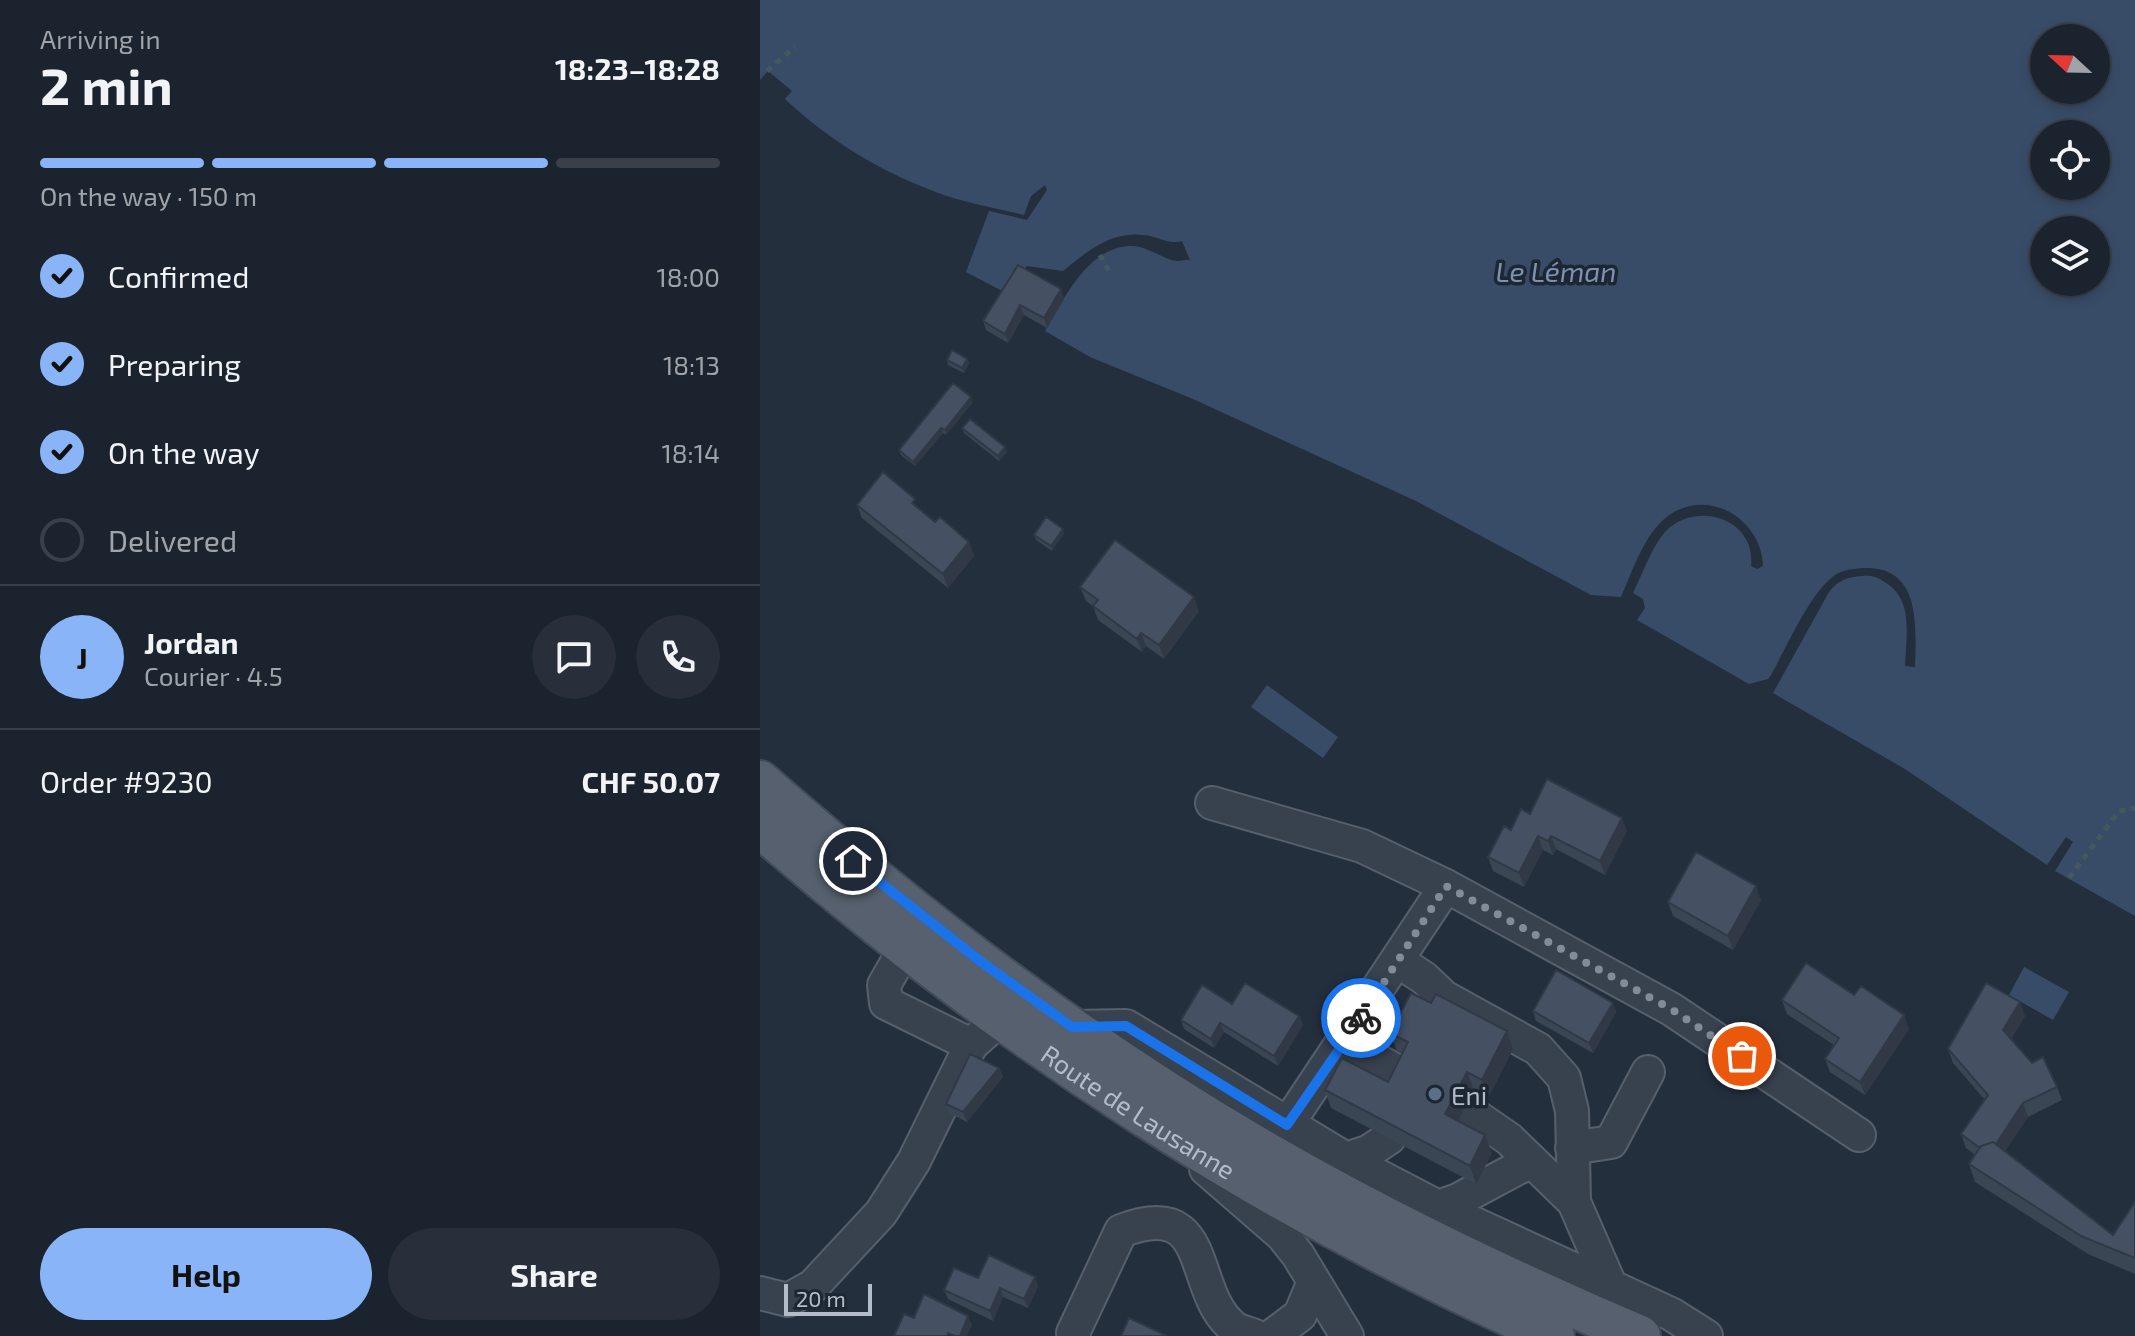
<!DOCTYPE html>
<html lang="en">
<head>
<meta charset="utf-8">
<style>
  :root { --surface:#1b232e; --page:#282f3a; --text:#f1f3f6; --muted:#a0a4aa; --line:#39404a; --accent:#8ab4f8 }
  body { margin:0; font-family:"Exo 2",sans-serif; background:var(--page); color:var(--text); height:100vh; display:flex; flex-direction:column; font-size:30px; white-space:nowrap }
  * { box-sizing:border-box; margin:0 }
  p { font-size:26px; color:var(--muted) }
  .icon { flex:none; width:44px; height:44px; fill:none; stroke:currentColor; stroke-width:2; stroke-linecap:round; stroke-linejoin:round }
  .map { position:relative; flex:1; overflow:hidden }
  .details { display:flex; flex-direction:column; background:var(--surface); width:760px }
  .details>* { flex:none }
  .needle { width:52px; rotate:292deg }
  .buttons { position:absolute; left:1270px; top:24px; display:grid; gap:16px }
  .buttons a { display:grid; place-items:center; width:80px; height:80px; border-radius:50%; background:var(--surface); box-shadow:0 4px 12px #0003,0 0 0 2px var(--line); font-size:40px }
  .scale { position:absolute; left:24px; bottom:20px; width:88px; box-sizing:border-box; padding-left:8px; border:4px solid #b4bcc9; border-top:0; font-size:22px; line-height:28px; white-space:nowrap; color:#b4bcc9; -webkit-text-stroke:6px #1d2633; paint-order:stroke }
  .pin { position:absolute; display:grid; place-items:center; width:68px; height:68px; color:#fff; margin:-34px; border:4px solid #fff; border-radius:50%; box-shadow:0 2px 8px #0007 }
  .courier { position:absolute; display:grid; place-items:center; width:80px; height:80px; margin:-40px; border:6px solid #1a73e8; border-radius:50%; background:#fff; color:#222; box-shadow:0 2px 10px #0007 }
  .head em { font-style:normal; font-weight:700 }
  .head div { display:flex; flex-direction:column-reverse }
  .head { display:flex; align-items:center; justify-content:space-between; height:136px; padding:0 40px }
  h1 { font-size:52px; font-weight:700; line-height:60px }
  .bar { display:grid; grid-template-columns:repeat(4,1fr); gap:12px 8px; align-content:center; height:96px; padding:0 40px }
  .bar i { height:10px; border-radius:6px; background:var(--line) }
  .bar .selected { background:var(--accent) }
  .bar p { grid-column:span 4 }
  .line { display:flex; align-items:center; gap:20px; padding:0 40px; border-top:2px solid var(--line) }
  .line div { flex:1 }
  .round { display:grid; place-items:center; flex:none; width:84px; height:84px; border-radius:42px; background:var(--page) }
  ol { padding:0 40px; list-style:none }
  li { display:flex; align-items:center; gap:24px; height:88px }
  li p { margin-inline-start:auto }
  li .icon { padding:8px; border-radius:50%; background:var(--accent); color:#111; stroke-width:4 }
  li:last-child { color:var(--muted) }
  li i { width:44px; height:44px; border:4px solid var(--line); border-radius:50% }
  .cta { display:flex; gap:16px; margin-top:auto; padding:16px 40px }
  .cta a { flex:1; height:92px; border-radius:48px; background:var(--accent); color:#111; font-size:32px; font-weight:700; line-height:92px; text-align:center }
  .cta a+a { background:var(--page); color:var(--text) }
  main { display:flex; flex:1; min-height:0 }
  .map>svg:first-child { display:block }
  .water { fill:#394c67; fill-rule:evenodd }
  .lines { fill:none; stroke-linecap:round; stroke-linejoin:round }
  .minor-casing { stroke:#565f6c; stroke-width:36 }
  .major-casing { stroke:#414a57; stroke-width:44 }
  .path { stroke:#44595c; stroke-width:5; stroke-dasharray:6 6; stroke-linecap:butt }
  .minor { stroke:#38414e; stroke-width:32 }
  .major { stroke:#56606e; stroke-width:40 }
  .wall { fill:#3b4654 }
  .shaded-wall { fill:#303945 }
  .building { fill:#455162; stroke:#303945; stroke-width:2 }
  .done { stroke:#828b98; stroke-width:8; stroke-dasharray:0 14.4 }
  .route { stroke:#1a73e8; stroke-width:10 }
  .service-dot { fill:#5c6f8a; stroke:#1d2633; stroke-width:3 }
  .labels { text-anchor:middle; dominant-baseline:central; stroke-width:7; stroke-linejoin:round; paint-order:stroke }
  .poi-label { font-size:26px; fill:#b4bcc9; stroke:#1d2633; text-anchor:start }
  .street-label { font-size:26px; fill:#b4bcc9; stroke:#1d2633 }
  .water-label { font-size:28px; font-style:italic; fill:#7c92b1; stroke:#1d2633 }
</style>
</head>
<body>
<main>
<section class="details">
<div class="head"><div><h1>2 min</h1><p>Arriving in</p></div><em>18:23–18:28</em></div>
<div class="bar"><i class="selected"></i><i class="selected"></i><i class="selected"></i><i></i><p>On the way · 150 m</p></div>
<ol>
<li><svg class="icon" aria-label="check" viewBox="0 0 24 24"><path d="M5 12l5 5 9-10"/></svg>Confirmed<p>18:00</p></li>
<li><svg class="icon" aria-label="check" viewBox="0 0 24 24"><path d="M5 12l5 5 9-10"/></svg>Preparing<p>18:13</p></li>
<li><svg class="icon" aria-label="check" viewBox="0 0 24 24"><path d="M5 12l5 5 9-10"/></svg>On the way<p>18:14</p></li>
<li><i></i>Delivered</li>
</ol>
<div class="line" style="height:144px"><b class="round" style="background:var(--accent);color:#111">J</b><div><b>Jordan</b><p>Courier · 4.5</p></div><a class="round"><svg class="icon" aria-label="chat" viewBox="0 0 24 24"><path d="M4 5h16v11H9l-5 4z"/></svg></a><a class="round"><svg class="icon" aria-label="phone" viewBox="0 0 24 24"><path d="M5 4h4l2 5-3 2q2 4 5 5l2-3 5 2v4C11 20 4 13 5 4z"/></svg></a></div>
<div class="line" style="height:104px"><div>Order #9230</div><b>CHF 50.07</b></div>
<div class="cta"><a>Help</a><a>Share</a></div>
</section>
<div class="map">
<svg width="1375" height="1336" viewBox="0 0 1375 1336">
  <rect width="100%" height="100%" fill="#242f3e"/>
  <path class="water" d="M 0,0 L 1375,0 L 1375,916 L 1295,871 L 1313,842 L 1306,837 L 1287,865 L 1145,769 L 1013,693 L 1069,592 C 1078,580 1088,577 1102,576 C 1112,575 1118,577 1126,583 C 1154,600 1146,638 1145,666 L 1155,667 C 1156,628 1162,565 1103,568 C 1090,569 1079,570 1069,580 C 1047,600 1026,648 1011,675 L 1008,679 L 989,684 L 877,620 L 885,608 L 883,599 L 873,593 C 882,575 893,544 906,531 C 937,500 996,519 991,566 L 997,569 L 1003,566 C 1002,520 949,486 908,516 C 884,534 873,570 861,597 L 831,595 L 656,501 L 433,399 L 330,357 L 285,331 C 304,299 327,248 370,246 C 388,245 404,261 418,261 C 422,261 426,259 430,260 L 422,241 C 408,245 397,236 384,235 C 350,231 328,251 303,271 L 267,266 L 248,294 L 206,272 L 229,211 L 267,220 L 287,190 L 285,185 L 271,196 L 264,215 C 239,209 212,204 187,196 C 126,175 72,143 25,99 L 32,91 L 8,71 L 0,80 ZM 1284,38 L 1336,38 L 1336,90 L 1284,90 ZM 1284,134 L 1336,134 L 1336,186 L 1284,186 ZM 1284,230 L 1336,230 L 1336,282 L 1284,282 Z
    M 507,685 L 578,737 L 563,758 L 491,707 Z
    M 1264,967 L 1309,992 L 1293,1020 L 1249,995 Z"/>
  <g class="lines">
    <defs>
      <path id="minor" d="M 452,803 L 602,846 L 686,886
        M 146,947 L 124,985 L 126,1003 L 211,1045
        M 638,961 L 664,978 L 684,997 L 778,1049 L 804,1078 L 812,1111 L 814,1202
        M 312,1027 L 366,1026 L 586,1159 L 678,1207 L 911,1314 L 946,1336
        M 584,1042 L 647,1077
        M 704,1108 L 749,1139 L 814,1202 L 851,1287
        M 527,1125 L 686,886 L 911,1009 L 1099,1135
        M 812,1148 L 851,1142 L 888,1072
        M 586,1159 L 608,1152 L 629,1138
        M 446,1169 L 522,1235 L 538,1255 L 587,1336
        M 678,1207 L 698,1200 L 771,1161
        M 0,1293 L 28,1300 L 53,1286 L 121,1213 L 154,1161 L 211,1045 L 241,1018
        M 314,1336 L 313,1333 L 361,1231 C 454,1195 428,1289 472,1326 C 477,1331 488,1333 495,1336
        M 512,1336 L 540,1315 L 553,1284"/>
      <g id="major">
        <path d="M 0,781 C 157,919 325,1048 506,1152 C 627,1222 751,1281 880,1336"/>
        <path id="s1" d="M 0,827 C 237,1035 505,1209 794,1336"/>
      </g>
    </defs>
    <use href="#minor" class="minor-casing"/>
    <use href="#major" class="major-casing"/>
    <path class="path" d="M 7,71 L 35,47
      M 340,255 L 349,271
      M 1309,878 L 1359,811 L 1375,808"/>
    <use href="#minor" class="minor"/>
    <use href="#major" class="major"/>
  </g>
  <path class="wall" d="M 258,265 L 304,299 L 287,328 L 264,315 L 248,343 L 226,330 L 223,321 Z
    M 207,359 L 209,363 L 204,373 L 188,365 L 187,360 Z
    M 213,402 L 186,435 L 183,433 L 155,466 L 141,455 L 139,450 Z
    M 202,428 L 247,452 L 239,461 L 204,433 Z
    M 97,505 L 159,509 L 175,522 L 209,542 L 214,556 L 188,588 L 102,518 Z
    M 304,533 L 292,551 L 276,540 L 274,535 Z
    M 320,587 L 439,611 L 404,659 L 386,646 L 382,652 L 338,620 L 333,606 L 326,601 Z
    M 770,814 L 867,831 L 845,875 L 796,849 L 793,855 L 783,850 L 764,887 L 733,871 L 728,857 L 751,830 Z
    M 1001,900 L 973,950 L 913,916 L 908,902 Z
    M 1094,995 L 1149,1029 L 1105,1095 L 1070,1072 L 1065,1059 L 1074,1045 L 1027,1014 L 1022,1000 Z
    M 853,1003 L 856,1012 L 833,1053 L 776,1021 L 773,1011 Z
    M 472,1004 L 539,1016 L 543,1025 L 518,1066 L 464,1032 L 454,1048 L 424,1029 L 421,1020 Z
    M 1265,1016 L 1251,1039 L 1272,1063 L 1297,1087 L 1302,1100 L 1268,1117 L 1245,1151 L 1353,1235 L 1375,1202 L 1375,1274 L 1328,1254 L 1215,1182 L 1209,1164 L 1215,1155 L 1206,1148 L 1201,1134 L 1225,1100 L 1193,1063 L 1188,1049 Z
    M 630,1033 L 753,1049 L 728,1098 L 714,1090 L 698,1120 L 732,1153 L 716,1184 L 571,1108 L 565,1090 L 628,1082 L 642,1053 L 637,1051 Z
    M 239,1068 L 243,1077 L 207,1122 L 189,1113 L 186,1104 Z
    M 218,1278 L 278,1286 L 268,1308 L 243,1297 L 233,1321 L 188,1299 L 184,1290 Z"/>
  <path class="shaded-wall" d="M 301,289 L 304,299 L 287,328 L 284,318 Z
    M 260,305 L 264,315 L 248,343 L 245,334 Z
    M 207,359 L 209,363 L 204,373 L 202,368 Z
    M 211,397 L 213,402 L 186,435 L 185,430 Z
    M 181,428 L 183,433 L 155,466 L 153,462 Z
    M 245,447 L 247,452 L 239,461 L 238,456 Z
    M 303,529 L 304,533 L 292,551 L 291,546 Z
    M 209,542 L 214,556 L 188,588 L 183,574 Z
    M 434,597 L 439,611 L 404,659 L 399,645 Z
    M 381,633 L 386,646 L 382,652 L 377,639 Z
    M 862,818 L 867,831 L 845,875 L 840,861 Z
    M 778,836 L 783,850 L 764,887 L 759,873 Z
    M 791,836 L 796,849 L 793,855 L 788,841 Z
    M 996,886 L 1001,900 L 973,950 L 968,936 Z
    M 1260,1002 L 1265,1016 L 1248,1043 L 1243,1030 Z
    M 853,1003 L 856,1012 L 833,1053 L 829,1043 Z
    M 1144,1015 L 1149,1029 L 1105,1095 L 1100,1082 Z
    M 539,1016 L 543,1025 L 518,1066 L 514,1056 Z
    M 460,1023 L 464,1032 L 454,1048 L 451,1039 Z
    M 747,1031 L 753,1049 L 728,1098 L 722,1080 Z
    M 239,1068 L 243,1077 L 207,1122 L 203,1112 Z
    M 707,1072 L 714,1090 L 692,1132 L 685,1114 Z
    M 1263,1103 L 1268,1117 L 1239,1160 L 1234,1146 Z
    M 725,1135 L 732,1153 L 716,1184 L 710,1166 Z
    M 275,1277 L 278,1286 L 268,1308 L 264,1299 Z
    M 240,1288 L 243,1297 L 233,1321 L 230,1311 Z
    M 208,1316 L 212,1325 L 207,1336 L 200,1336 Z"/>
  <path class="building" d="M 258,265 L 301,289 L 284,318 L 260,305 L 245,334 L 223,321 Z
    M 192,350 L 207,359 L 202,368 L 187,360 Z
    M 193,383 L 211,397 L 185,430 L 181,428 L 153,462 L 139,450 Z
    M 210,419 L 245,447 L 238,456 L 202,428 Z
    M 123,472 L 155,499 L 152,503 L 175,522 L 180,517 L 209,542 L 183,574 L 97,505 Z
    M 286,517 L 303,529 L 291,546 L 274,535 Z
    M 355,540 L 434,597 L 399,645 L 381,633 L 377,639 L 333,606 L 338,600 L 320,587 Z
    M 787,779 L 862,818 L 840,861 L 791,836 L 788,841 L 778,836 L 759,873 L 728,857 L 744,826 L 751,830 L 761,809 L 770,814 Z
    M 936,852 L 996,886 L 968,936 L 908,902 Z
    M 1046,963 L 1094,995 L 1101,986 L 1144,1015 L 1100,1082 L 1065,1059 L 1079,1038 L 1022,1000 Z
    M 796,970 L 853,1003 L 829,1043 L 773,1011 Z
    M 485,983 L 539,1016 L 514,1056 L 460,1023 L 451,1039 L 421,1020 L 442,985 L 472,1004 Z
    M 1226,983 L 1260,1002 L 1243,1030 L 1272,1063 L 1283,1057 L 1297,1087 L 1263,1103 L 1236,1144 L 1233,1142 L 1221,1146 L 1220,1148 L 1201,1134 L 1228,1095 L 1188,1049 Z
    M 651,993 L 671,1003 L 676,994 L 747,1031 L 722,1080 L 707,1072 L 685,1114 L 725,1135 L 710,1166 L 565,1090 L 582,1058 L 628,1082 L 648,1042 L 630,1033 Z
    M 210,1054 L 239,1068 L 203,1112 L 186,1104 Z
    M 1233,1142 L 1353,1235 L 1375,1202 L 1375,1258 L 1321,1236 L 1209,1164 L 1221,1146 Z
    M 229,1255 L 275,1277 L 264,1299 L 240,1288 L 230,1311 L 184,1290 L 194,1268 L 218,1278 Z
    M 164,1294 L 208,1316 L 200,1336 L 195,1336 L 188,1333 L 187,1336 L 134,1336 L 144,1314 L 154,1318 Z
    M 369,1318 L 407,1336 L 361,1336 Z"/>
  <g class="lines">
    <path class="done" d="M 601,1018 L 686,886 L 911,1009 L 982,1056"/>
    <path class="route" d="M 93,861 L 220,961 L 312,1027 L 366,1026 L 527,1125 L 601,1018"/>
  </g>
  <circle class="service-dot" cx="675" cy="1094" r="8"/>
  <g class="labels">
    <g class="poi-label">
      <text x="691" y="1094">Eni</text>
    </g>
    <g class="street-label">
      <text stroke="none"><textPath href="#s1" startOffset="474">Route de Lausanne</textPath></text>
    </g>
    <g class="water-label">
      <text x="796" y="271">Le Léman</text>
    </g>
  </g>
</svg>
<div class="buttons">
<a><svg class="needle" viewBox="-14 -14 28 28"><path d="M0-13l5 13h-10z" fill="#e53935"/><path d="M0 13l5-13h-10z" fill="#a0a4aa"/></svg></a>
<a><svg class="icon" aria-label="locate" viewBox="0 0 24 24"><circle cx="12" cy="12" r="6"/><path d="M12 2v4M12 18v4M2 12h4M18 12h4"/></svg></a>
<a><svg class="icon" aria-label="layers" viewBox="0 0 24 24"><path d="M12 4l9 5-9 5-9-5zM3 14l9 5 9-5"/></svg></a>
</div>
<div class="scale">20 m</div>
<div class="pin" style="left:982px;top:1056px;background:#ea580c"><svg class="icon" aria-label="bag" viewBox="0 0 24 24"><path d="M5 8h14l-1 12H6zM9 8a3 3 0 0 1 6 0"/></svg></div>
<div class="pin" style="left:93px;top:861px;background:#1f2937"><svg class="icon" aria-label="home" viewBox="0 0 24 24"><path d="M3 11l9-7 9 7M6 9v11h12V9"/></svg></div>
<div class="courier" style="left:601px;top:1018px"><svg class="icon" aria-label="bike" viewBox="0 0 24 24"><circle cx="6" cy="16" r="4"/><circle cx="18" cy="16" r="4"/><path d="M6 16l4-8h5l3 8M10 8l3 8H6M13 5h3"/></svg></div>
</div>
</main>
</body>
</html>
